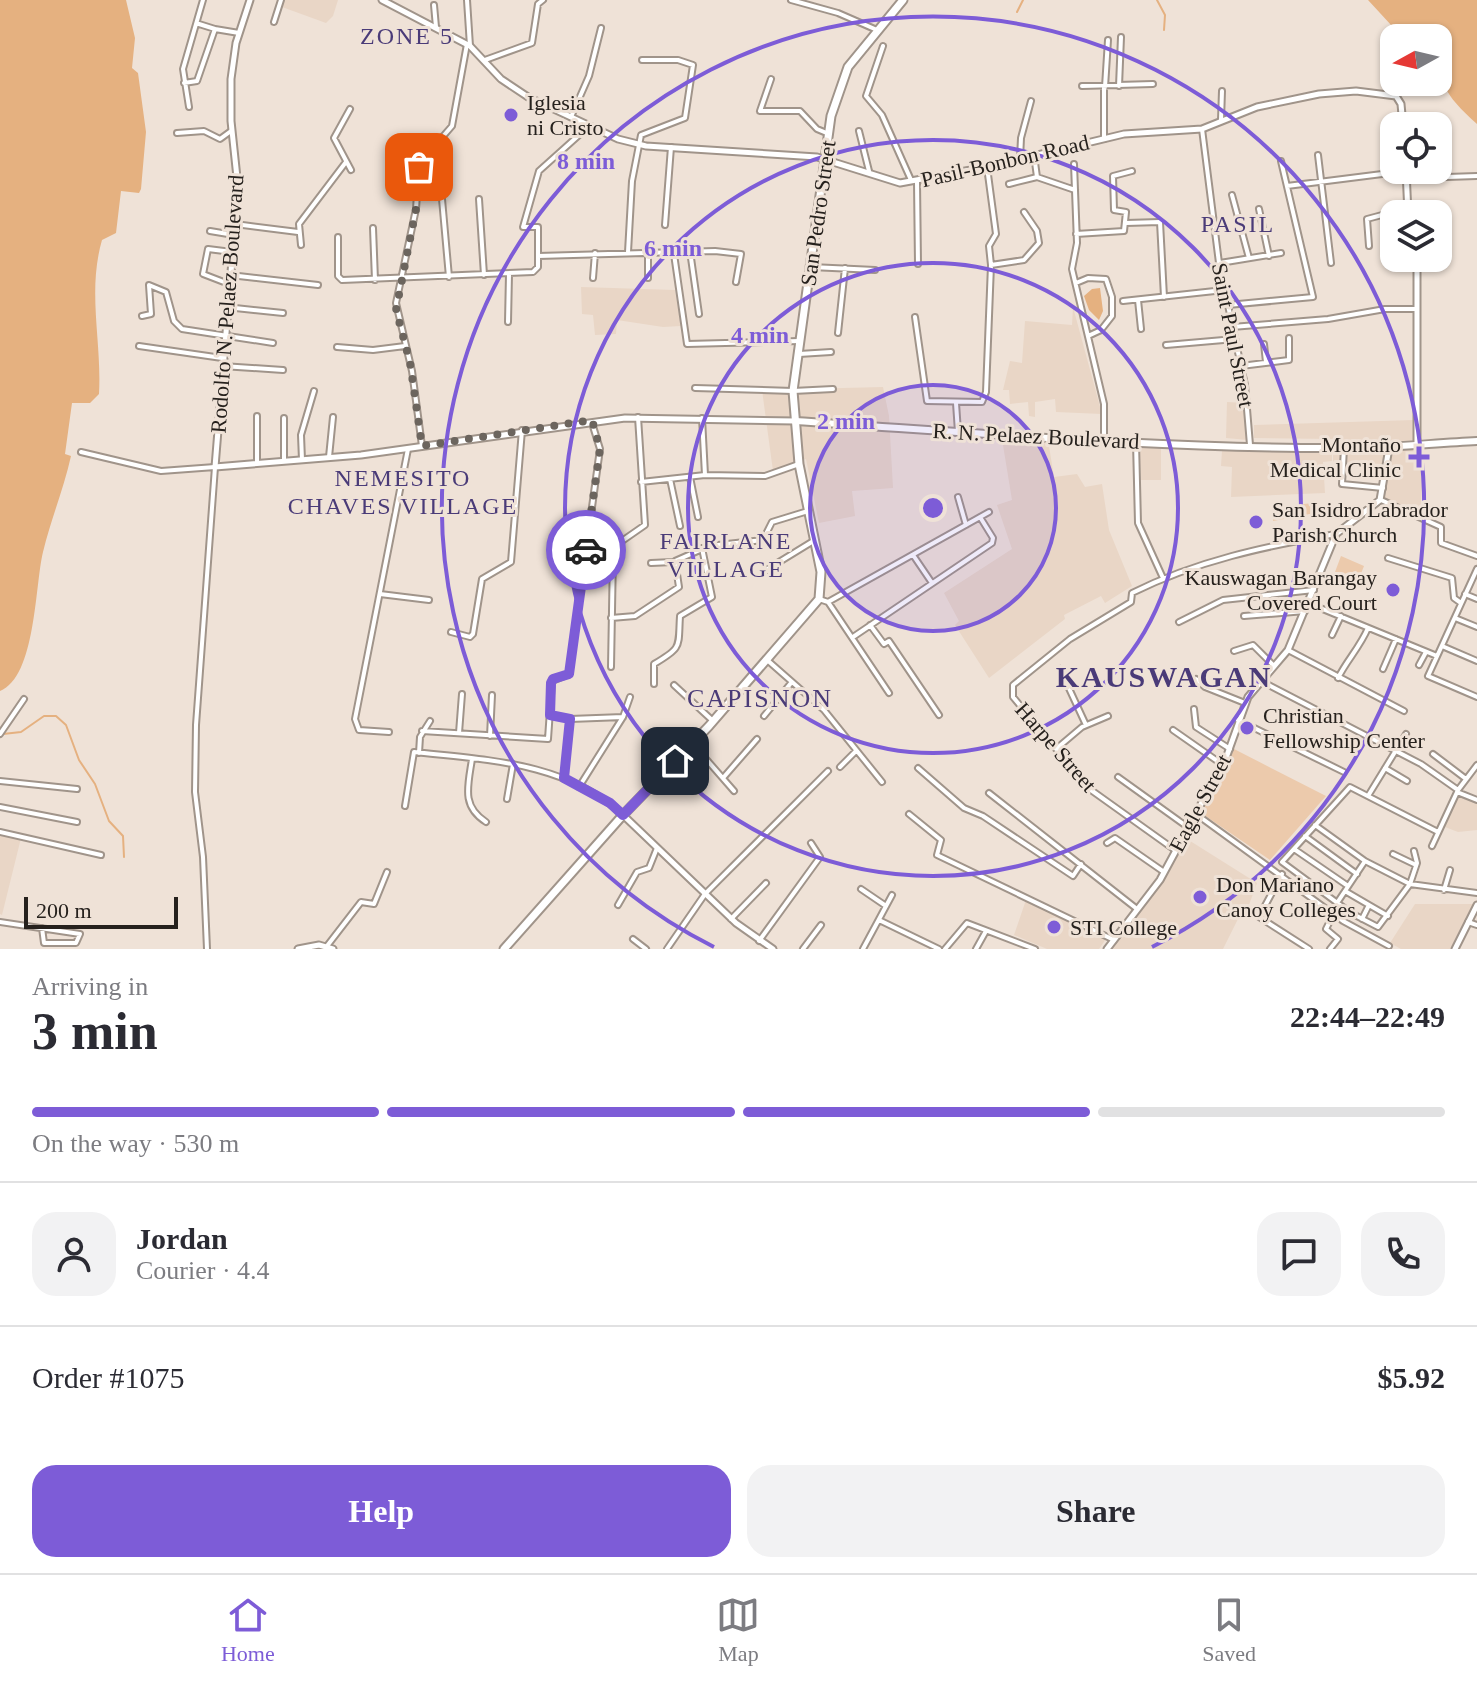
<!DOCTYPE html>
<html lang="en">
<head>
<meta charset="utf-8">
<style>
  :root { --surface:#fff; --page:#f2f2f3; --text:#2b2b33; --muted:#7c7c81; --line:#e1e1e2; --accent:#7d5cd7 }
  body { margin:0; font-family:Georgia,serif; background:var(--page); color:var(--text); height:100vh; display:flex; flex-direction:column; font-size:30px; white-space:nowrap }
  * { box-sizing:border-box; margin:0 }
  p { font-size:26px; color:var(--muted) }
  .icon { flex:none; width:44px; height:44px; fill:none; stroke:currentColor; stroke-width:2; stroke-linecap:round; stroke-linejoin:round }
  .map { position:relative; height:949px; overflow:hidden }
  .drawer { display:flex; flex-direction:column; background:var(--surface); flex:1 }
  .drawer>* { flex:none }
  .needle { width:52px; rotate:262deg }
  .tools { position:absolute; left:1380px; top:24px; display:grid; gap:16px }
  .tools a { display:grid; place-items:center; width:72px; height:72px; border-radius:16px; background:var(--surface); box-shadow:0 2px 6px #0004; font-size:40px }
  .scale { position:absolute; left:24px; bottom:20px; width:154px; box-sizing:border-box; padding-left:8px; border:4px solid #26211d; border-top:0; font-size:22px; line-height:28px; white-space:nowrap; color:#26211d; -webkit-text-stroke:6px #efe2d7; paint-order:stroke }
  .pin { position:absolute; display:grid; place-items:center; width:68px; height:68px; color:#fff; margin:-34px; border-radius:16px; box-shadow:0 4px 12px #0006 }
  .courier { position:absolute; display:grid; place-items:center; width:80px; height:80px; margin:-40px; border:6px solid #7d5cd7; border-radius:50%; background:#fff; color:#222; box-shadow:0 2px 10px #0007 }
  .overview em { font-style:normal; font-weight:600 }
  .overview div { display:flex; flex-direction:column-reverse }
  .overview { display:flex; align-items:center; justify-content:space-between; height:136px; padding:0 32px }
  h1 { font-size:52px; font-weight:600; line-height:60px }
  .bar { display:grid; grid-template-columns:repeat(4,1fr); gap:12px 8px; align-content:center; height:96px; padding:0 32px }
  .bar i { height:10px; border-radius:6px; background:var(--line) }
  .bar .current { background:var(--accent) }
  .bar p { grid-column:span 4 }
  .line { display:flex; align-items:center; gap:20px; padding:0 32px; border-top:2px solid var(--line) }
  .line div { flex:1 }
  .round { display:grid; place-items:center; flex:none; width:84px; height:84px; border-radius:24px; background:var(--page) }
  .primary-button { display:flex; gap:16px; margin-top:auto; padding:16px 32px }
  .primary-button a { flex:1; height:92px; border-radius:24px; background:var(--accent); color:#fff; font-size:32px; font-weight:600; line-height:92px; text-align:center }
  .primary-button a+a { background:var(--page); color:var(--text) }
  .tab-bar { display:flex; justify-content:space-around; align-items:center; height:112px; border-top:2px solid var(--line); background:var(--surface); font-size:22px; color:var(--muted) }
  .tab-bar a { display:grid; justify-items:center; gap:4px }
  .tab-bar .current { color:var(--accent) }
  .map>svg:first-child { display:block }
  .built { fill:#e9d6c6 }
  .green { fill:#eccaac }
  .water { fill:#e5b180 }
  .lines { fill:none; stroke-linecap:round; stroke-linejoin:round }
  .stream { stroke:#e5b180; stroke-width:2 }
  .minor-casing { stroke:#a0948a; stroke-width:8 }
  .tertiary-casing { stroke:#a0948a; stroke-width:9 }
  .secondary-casing { stroke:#a0948a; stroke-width:10 }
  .primary-casing { stroke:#a0948a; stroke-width:11 }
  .minor { stroke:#fff; stroke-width:4 }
  .tertiary { stroke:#fff; stroke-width:5 }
  .secondary { stroke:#fff; stroke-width:6 }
  .primary { stroke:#fff; stroke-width:7 }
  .done { stroke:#6c655e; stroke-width:8; stroke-dasharray:0 14.4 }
  .route { stroke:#7d5cd7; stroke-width:10 }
  .ring { fill:none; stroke:#7d5cd7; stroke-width:4 }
  .poi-dot { fill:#7d5cd7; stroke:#efe2d7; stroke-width:3 }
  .labels { text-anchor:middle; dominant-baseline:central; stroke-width:6; stroke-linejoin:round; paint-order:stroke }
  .poi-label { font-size:22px; fill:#26211d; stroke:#efe2d7; text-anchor:start }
  .street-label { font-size:22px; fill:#26211d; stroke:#efe2d7 }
  .neighbourhood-label { font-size:24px; letter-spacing:2px; fill:#4a3b78; stroke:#efe2d7 }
  .quarter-label { font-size:26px; letter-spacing:2px; fill:#4a3b78; stroke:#efe2d7 }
  .district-label { font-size:30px; font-weight:bold; letter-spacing:2px; fill:#4a3b78; stroke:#efe2d7 }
  .centre { fill:#7d5cd7; stroke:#efe2d7; stroke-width:4 }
  .ring-label { font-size:24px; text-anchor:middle; font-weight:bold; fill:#7d5cd7; stroke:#efe2d7; stroke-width:6; stroke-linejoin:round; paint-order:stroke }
</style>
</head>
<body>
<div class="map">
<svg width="1477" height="949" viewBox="0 0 1477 949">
  <rect width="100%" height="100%" fill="#efe2d7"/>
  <path class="built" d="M 284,0 L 338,0 L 333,16 L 326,23 L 282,7 Z
    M 581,287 L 675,290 L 681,326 L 663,327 L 617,320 L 616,334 L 595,335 L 593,315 L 582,314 Z
    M 1073,307 L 1102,414 L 1056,412 L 1055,399 L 1035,402 L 1035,417 L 1029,416 L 1028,402 L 1010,404 L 1009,390 L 1003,390 L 1010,361 L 1022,363 L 1025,321 L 1072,325 Z
    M 883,387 L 889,416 L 893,488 L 852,491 L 855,516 L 819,523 L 806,459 L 773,471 L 762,390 Z
    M 1227,402 L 1245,403 L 1248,440 L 1226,438 Z
    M 1414,420 L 1414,449 L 1423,448 L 1424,458 L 1420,516 L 1381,499 L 1383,464 L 1333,462 L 1333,439 L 1254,438 L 1254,425 Z
    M 1002,439 L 1048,440 L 1054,477 L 1077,474 L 1085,487 L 1102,484 L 1109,530 L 1132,586 L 1105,603 L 1101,596 L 1064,615 L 1065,619 L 989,678 L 955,625 L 959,621 L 944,593 L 1012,549 L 997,505 L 1012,500 Z
    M 1139,447 L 1161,447 L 1161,480 L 1139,480 Z
    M 1332,448 L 1332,461 L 1323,462 L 1325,493 L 1231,497 L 1232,467 L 1221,466 L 1222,451 Z
    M 1466,796 L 1477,798 L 1477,830 L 1458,832 L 1445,827 L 1456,799 Z
    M 0,834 L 21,838 L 2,915 L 0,914 Z
    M 1187,839 L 1257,883 L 1246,913 L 1242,911 L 1223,949 L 1112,949 Z
    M 1027,897 L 1108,936 L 1099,949 L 1047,949 L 1014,935 Z
    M 1415,904 L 1475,904 L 1450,949 L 1401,949 L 1390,943 Z"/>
  <path class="green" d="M 1314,503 L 1315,513 L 1273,521 L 1273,507 Z
    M 1341,556 L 1364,566 L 1358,581 L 1335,572 Z
    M 1234,749 L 1326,796 L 1270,860 L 1201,813 Z"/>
  <path class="water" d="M 0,0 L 126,0 L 135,38 L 132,68 L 138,73 L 146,132 L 141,189 L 139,193 L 121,191 L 116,233 L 102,240 C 87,292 102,342 99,394 L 90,403 L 72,403 L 65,454 L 71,456 C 64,488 51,519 43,552 C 35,584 36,677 0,691 Z
    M 1368,0 L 1477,0 L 1477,124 C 1443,93 1438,83 1438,38 L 1403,38 Z
    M 1100,288 L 1103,311 L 1099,320 L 1089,310 L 1084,296 L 1092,289 Z"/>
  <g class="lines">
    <path class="stream" d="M 1157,0 L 1165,15 L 1164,30
      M 1017,12 L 1023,0
      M 3,734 L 21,732 L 44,716 L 56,716 L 66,725 L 79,760 L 95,784 L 109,821 L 123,836 L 124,857"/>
    <defs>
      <path id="minor" d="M 467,0 L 470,46
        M 791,0 L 838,13 L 877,30
        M 434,5 L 436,27
        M 274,22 L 281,0
        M 199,24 L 215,29
        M 883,46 L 866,96 L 882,115 L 911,180
        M 485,60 L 532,43 L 538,4 L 543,0
        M 771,79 L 760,111 L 800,111 L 817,129 L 829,134
        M 184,83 L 197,81 L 215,29 L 239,33
        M 1082,86 L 1153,84
        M 1119,86 L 1121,37
        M 1104,87 L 1104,139
        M 1105,87 L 1108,40
        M 189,107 L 183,69 L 203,0
        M 350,109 L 334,138 L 351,170
        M 571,117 L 589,76 L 601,28
        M 1221,120 L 1222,91
        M 1202,129 L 1219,263 L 1245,385 L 1250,445
        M 859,131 L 869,171
        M 177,133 L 204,131 L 220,139 L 231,131
        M 1034,155 L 1037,177 L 1075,190
        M 1318,155 L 1331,263
        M 1020,159 L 1021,138 L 1031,101
        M 1074,164 L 1077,243 L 1072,269 L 1104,404 L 1104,439
        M 987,167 L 996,234 L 989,246 L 991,265
        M 1447,177 L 1477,176
        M 917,182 L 918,264
        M 1009,184 L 1037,177
        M 1287,186 L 1406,171
        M 1232,195 L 1249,258
        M 442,199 L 449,277
        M 479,199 L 484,275
        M 1259,209 L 1269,256
        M 1126,223 L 1160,222 L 1164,297
        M 235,224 L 298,232
        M 665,225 L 671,147
        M 373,228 L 375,280
        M 210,231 L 234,235
        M 1438,232 L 1448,231
        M 1076,234 L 1124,231 L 1126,212 L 1114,210 L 1113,176 L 1132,171
        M 338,237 L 338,276 L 342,280 L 533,272 L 538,267 L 538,256 L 715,251 L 741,254 L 736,282
        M 301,245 L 299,224 L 346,162
        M 1369,246 L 1367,219 L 1408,208
        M 690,251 L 699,314
        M 628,252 L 632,181 L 641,135 L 685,118 L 693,65 L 678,60 L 642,60
        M 674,254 L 687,344 L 800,341
        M 538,256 L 538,227 L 523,227 L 539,171 L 588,127
        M 1220,263 L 1281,253
        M 811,267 L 875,270
        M 230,275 L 318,285
        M 593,278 L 595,253
        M 648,278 L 648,253
        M 1076,283 L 1088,278 L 1106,279 L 1112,297 L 1112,316 L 1101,330 L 1088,336
        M 229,284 L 203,274 L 208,249 L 232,252
        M 1138,300 L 1141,329
        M 1123,301 L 1224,290
        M 1228,305 L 1313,297 L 1281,161
        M 226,307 L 283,313
        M 142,316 L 151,314 L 149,285 L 166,292 L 174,321 L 182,329 L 273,343
        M 915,317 L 927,401 L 982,402 L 986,392 L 991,265 L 1024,260 L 1039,243 L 1037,231 L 1024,212
        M 508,322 L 509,274
        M 1232,327 L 1328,319 L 1385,309 L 1417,309
        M 838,333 L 845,268
        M 1264,344 L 1266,362
        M 1166,345 L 1235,339
        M 139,346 L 222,358
        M 337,347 L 373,350 L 405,346
        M 799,354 L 831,352
        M 222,366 L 283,370
        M 1241,366 L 1289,360 L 1289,338
        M 695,388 L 793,391 L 833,389
        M 956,403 L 958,432
        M 284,418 L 284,461
        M 702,418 L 705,475
        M 1136,442 L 1138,523 L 1163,578
        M 422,446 L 412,371 L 396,303 L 416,209 L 419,164 L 452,126 L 467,44
        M 1344,448 L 1342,484 L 1383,488
        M 81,452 L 161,471 L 215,467 L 196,725 L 195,792 L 203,857 L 207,949
        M 329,457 L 333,417
        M 302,460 L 301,435 L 314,391
        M 257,463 L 257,416
        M 690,477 L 698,517
        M 670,479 L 680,526
        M 641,482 L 705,475 L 765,476 L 799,464
        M 958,497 L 966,525
        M 1381,500 L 1441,527 L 1441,543 L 1477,556
        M 622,541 L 645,525 L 638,417
        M 913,555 L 932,583
        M 1388,558 L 1452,578 L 1454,598 L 1461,603
        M 651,563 L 673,562
        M 1477,569 L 1428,676 L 1477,697
        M 766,570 L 815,540
        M 380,594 L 429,600
        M 1465,594 L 1477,599
        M 819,599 L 828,602 L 889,693
        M 828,602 L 989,512
        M 1308,603 L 1437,656
        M 1244,616 L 1305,611
        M 611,618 L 635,616 L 679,587 L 675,561 L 709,546 L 763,540 L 772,522 L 808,511
        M 1455,618 L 1477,627
        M 1179,622 L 1223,600 L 1314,590
        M 870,625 L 884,644 L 889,641 L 939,715
        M 451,632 L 470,637 L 473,634 L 482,579 L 511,562 L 522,430
        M 1332,635 L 1341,616
        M 853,637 L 992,543 L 993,538 L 980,517
        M 1442,646 L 1477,661
        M 1288,650 L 1404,711
        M 1234,651 L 1253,645 L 1274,666
        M 766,659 L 824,710 L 882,782
        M 1419,665 L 1426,652
        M 611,667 L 613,554
        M 1060,669 L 1086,725
        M 1383,669 L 1396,639
        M 1338,678 C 1347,660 1360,647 1368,628
        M 1196,679 L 1205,687 L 1245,703
        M 1261,681 L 1421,764 L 1458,790
        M 654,684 L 654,664 C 683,647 678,647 680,616 L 712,597 L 702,548
        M 674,685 L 713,721
        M 1194,709 L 1196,727 L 1230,749
        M 550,715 L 570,719 L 564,778
        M 764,716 L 791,683
        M 570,719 L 623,717
        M 1238,720 L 1344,772
        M 1173,730 L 1223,765
        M 422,731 L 548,739 L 552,681 L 569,674 L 600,449 L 592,423
        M 389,732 L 359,730 L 355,719 L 408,449
        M 459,733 L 462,694
        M 0,734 L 24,699
        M 490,736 L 492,695
        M 692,743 L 734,791
        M 1056,749 L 1082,727 L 1108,716
        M 419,753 L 420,737 L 430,721
        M 1433,754 L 1466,779
        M 472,759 C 468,786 461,806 486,822
        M 840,767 L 856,751
        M 918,768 L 964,808 L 983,816 L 1073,876 L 1081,864
        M 1385,768 L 1407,781
        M 1118,777 L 1189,828
        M 723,778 L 757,739
        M 0,781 L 77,789
        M 579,787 L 623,717 L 630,697
        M 1457,792 L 1477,800
        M 989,793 L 1137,909
        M 1368,796 L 1406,734
        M 507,799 L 513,764
        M 405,806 L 414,752 C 487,760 566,762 623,815
        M 0,807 L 77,822
        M 909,814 L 941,840 L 937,855 L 1114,940
        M 1196,814 L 1343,921 L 1389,946
        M 1315,825 L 1365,861
        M 0,832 L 101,855
        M 1438,832 L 1350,787 L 1282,862 L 1351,913 L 1378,927 L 1410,884 L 1477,893
        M 1305,836 L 1357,874
        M 1107,843 L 1115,838 L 1164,872
        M 1432,846 L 1458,790 L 1477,765
        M 1294,849 L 1348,886
        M 1175,850 L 1091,790 L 1013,697 L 1013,685 L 1070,639 L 1131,602 L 1132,593 C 1196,561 1266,546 1336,534
        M 1393,854 L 1416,865
        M 1282,874 L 1259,917 L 1309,949
        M 861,889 L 886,906
        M 1444,890 L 1450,870
        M 1345,891 L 1369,905 L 1362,919
        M 1337,903 L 1365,861 L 1410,884 L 1417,863 L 1414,851
        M 618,905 L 637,872 L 649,868 L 657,848
        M 1369,905 L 1388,916
        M 731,919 L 766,883
        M 879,920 L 939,949
        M 0,922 L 80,934 L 76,943 L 44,943 L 42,928
        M 1468,922 L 1477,925
        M 633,939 L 646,949
        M 759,941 L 820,857 L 811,843
        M 327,946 L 361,902 L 374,904 L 387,872
        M 667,949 L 705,894 L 828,771
        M 803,949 L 821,925
        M 863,949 L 892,895
        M 945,949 L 967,923 L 1035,949
        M 976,949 L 986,931
        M 1330,949 L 1338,939 L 1326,929 L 1334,913"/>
      <path id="tertiary" d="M 250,0 L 236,43 L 231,79 L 231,121 L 238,187 L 215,467 L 361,455 L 625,418 L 795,421
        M 382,0 L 470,46 L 501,79 L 528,97 L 618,139 L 646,146 L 817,157 L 900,183 L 987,167 L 1124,134 L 1202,129 L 1257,107 L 1319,94 L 1356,91 L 1396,96 L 1401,104 L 1403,126
        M 1406,170 L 1408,214
        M 1417,446 L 1417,258
        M 623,815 L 736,923 L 773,949
        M 298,949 L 319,945 L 333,949
        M 1107,949 L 1160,880 L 1226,758 L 1248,697 L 1288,650 L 1336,534 L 1380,500 L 1389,448
        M 1455,949 L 1477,905"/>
      <path id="secondary" d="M 795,421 C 979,433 1164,449 1349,448 C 1392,448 1434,443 1477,441"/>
      <path id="primary" d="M 504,949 L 623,815 L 709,726 L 819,599 L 821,572 L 799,464 L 793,391 L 831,116 L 848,67 L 903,0"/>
    </defs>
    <use href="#minor" class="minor-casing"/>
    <use href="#tertiary" class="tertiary-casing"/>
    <use href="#secondary" class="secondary-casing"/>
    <use href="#primary" class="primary-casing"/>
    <use href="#minor" class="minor"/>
    <use href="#tertiary" class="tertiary"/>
    <use href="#secondary" class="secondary"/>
    <use href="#primary" class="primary"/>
  </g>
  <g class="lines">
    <path class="done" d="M 419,167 L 416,209 L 396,310 L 410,362 L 422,446 L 592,420 L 600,449 L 586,550"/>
    <path class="route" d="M 586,550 L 569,674 L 553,679 L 551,683 L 550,715 L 570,719 L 564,778 L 610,803 L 623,815 L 675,761"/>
  </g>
  <circle cx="933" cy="508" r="123" fill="#7d5cd7" fill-opacity=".12"/>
  <g class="ring">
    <circle cx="933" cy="508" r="123"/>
    <circle cx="933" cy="508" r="245"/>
    <circle cx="933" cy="508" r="368"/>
    <path d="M714 947A491 491 0 1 1 1152 947"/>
  </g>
  <g class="poi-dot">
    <circle cx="511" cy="115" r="8"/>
    <path d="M1415 445h8v8h8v8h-8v8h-8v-8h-8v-8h8z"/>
    <circle cx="1256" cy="522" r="8"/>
    <circle cx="1393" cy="590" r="8"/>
    <circle cx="1247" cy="728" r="8"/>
    <circle cx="1200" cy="897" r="8"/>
    <circle cx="1054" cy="927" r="8"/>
  </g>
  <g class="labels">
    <g class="poi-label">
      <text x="527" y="102">Iglesia<tspan x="527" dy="25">ni Cristo</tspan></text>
      <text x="1401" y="444" text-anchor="end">Montaño<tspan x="1401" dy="25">Medical Clinic</tspan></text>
      <text x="1272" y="509">San Isidro Labrador<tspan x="1272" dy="25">Parish Church</tspan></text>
      <text x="1377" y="577" text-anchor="end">Kauswagan Barangay<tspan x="1377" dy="25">Covered Court</tspan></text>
      <text x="1263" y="715">Christian<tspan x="1263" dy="25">Fellowship Center</tspan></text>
      <text x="1216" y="884">Don Mariano<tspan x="1216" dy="25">Canoy Colleges</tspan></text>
      <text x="1070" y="927">STI College</text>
    </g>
    <g class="street-label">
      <text transform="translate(1005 161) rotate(-13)">Pasil-Bonbon Road</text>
      <text transform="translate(818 213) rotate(-82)">San Pedro Street</text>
      <text transform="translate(227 304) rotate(-86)">Rodolfo N. Pelaez Boulevard</text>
      <text transform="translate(1233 335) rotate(79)">Saint Paul Street</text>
      <text transform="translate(1036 436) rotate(3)">R. N. Pelaez Boulevard</text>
      <text transform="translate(1056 747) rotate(49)">Harpe Street</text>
      <text transform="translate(1200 803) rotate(-62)">Eagle Street</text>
    </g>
    <g class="neighbourhood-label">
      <text x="407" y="36">ZONE 5</text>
      <text x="1238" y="224">PASIL</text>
      <text x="403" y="478">NEMESITO<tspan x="403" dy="28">CHAVES VILLAGE</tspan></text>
      <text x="726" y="541">FAIRLANE<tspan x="726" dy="28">VILLAGE</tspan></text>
    </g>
    <g class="quarter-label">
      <text x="760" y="698">CAPISNON</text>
    </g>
    <g class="district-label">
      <text x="1164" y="676">KAUSWAGAN</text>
    </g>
  </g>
  <circle cx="933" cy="508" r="12" class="centre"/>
  <g class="ring-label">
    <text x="586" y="169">8 min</text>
    <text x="673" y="256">6 min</text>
    <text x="760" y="343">4 min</text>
    <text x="846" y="429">2 min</text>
  </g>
</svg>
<div class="tools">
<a><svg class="needle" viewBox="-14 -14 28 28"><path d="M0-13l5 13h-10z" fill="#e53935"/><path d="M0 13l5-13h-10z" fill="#7c7c81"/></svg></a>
<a><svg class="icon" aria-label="locate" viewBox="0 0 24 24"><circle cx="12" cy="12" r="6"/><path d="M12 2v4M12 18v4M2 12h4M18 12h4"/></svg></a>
<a><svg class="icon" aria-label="layers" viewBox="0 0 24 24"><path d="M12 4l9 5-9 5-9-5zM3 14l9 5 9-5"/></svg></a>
</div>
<div class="scale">200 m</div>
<div class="pin" style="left:419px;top:167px;background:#ea580c"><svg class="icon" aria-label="bag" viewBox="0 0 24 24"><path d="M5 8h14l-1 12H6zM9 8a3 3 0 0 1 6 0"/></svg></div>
<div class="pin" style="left:675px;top:761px;background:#1f2937"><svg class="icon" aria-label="home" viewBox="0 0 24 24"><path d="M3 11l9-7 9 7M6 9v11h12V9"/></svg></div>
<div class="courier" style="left:586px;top:550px"><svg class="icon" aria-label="car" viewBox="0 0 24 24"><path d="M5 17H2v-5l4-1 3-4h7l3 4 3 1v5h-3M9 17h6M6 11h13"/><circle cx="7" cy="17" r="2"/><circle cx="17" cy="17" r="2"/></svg></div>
</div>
<section class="drawer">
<div class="overview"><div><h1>3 min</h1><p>Arriving in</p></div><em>22:44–22:49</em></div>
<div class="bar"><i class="current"></i><i class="current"></i><i class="current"></i><i></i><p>On the way · 530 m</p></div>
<div class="line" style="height:144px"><a class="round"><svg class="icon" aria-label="person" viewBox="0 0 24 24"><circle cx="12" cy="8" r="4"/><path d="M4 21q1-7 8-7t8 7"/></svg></a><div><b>Jordan</b><p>Courier · 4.4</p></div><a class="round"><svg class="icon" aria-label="chat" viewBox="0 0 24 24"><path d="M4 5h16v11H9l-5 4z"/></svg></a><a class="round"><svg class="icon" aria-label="phone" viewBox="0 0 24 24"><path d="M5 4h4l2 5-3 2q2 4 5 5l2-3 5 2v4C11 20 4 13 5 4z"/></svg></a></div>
<div class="line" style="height:104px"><div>Order #1075</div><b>$5.92</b></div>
<div class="primary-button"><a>Help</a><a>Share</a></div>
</section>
<nav class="tab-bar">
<a class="current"><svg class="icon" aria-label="home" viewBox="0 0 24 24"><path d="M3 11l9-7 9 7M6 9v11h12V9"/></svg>Home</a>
<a><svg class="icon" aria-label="map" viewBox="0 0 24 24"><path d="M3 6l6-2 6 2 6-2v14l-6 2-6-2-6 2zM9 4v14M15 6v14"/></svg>Map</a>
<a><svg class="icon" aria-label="saved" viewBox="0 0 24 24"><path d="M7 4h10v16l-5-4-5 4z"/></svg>Saved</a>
</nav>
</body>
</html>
